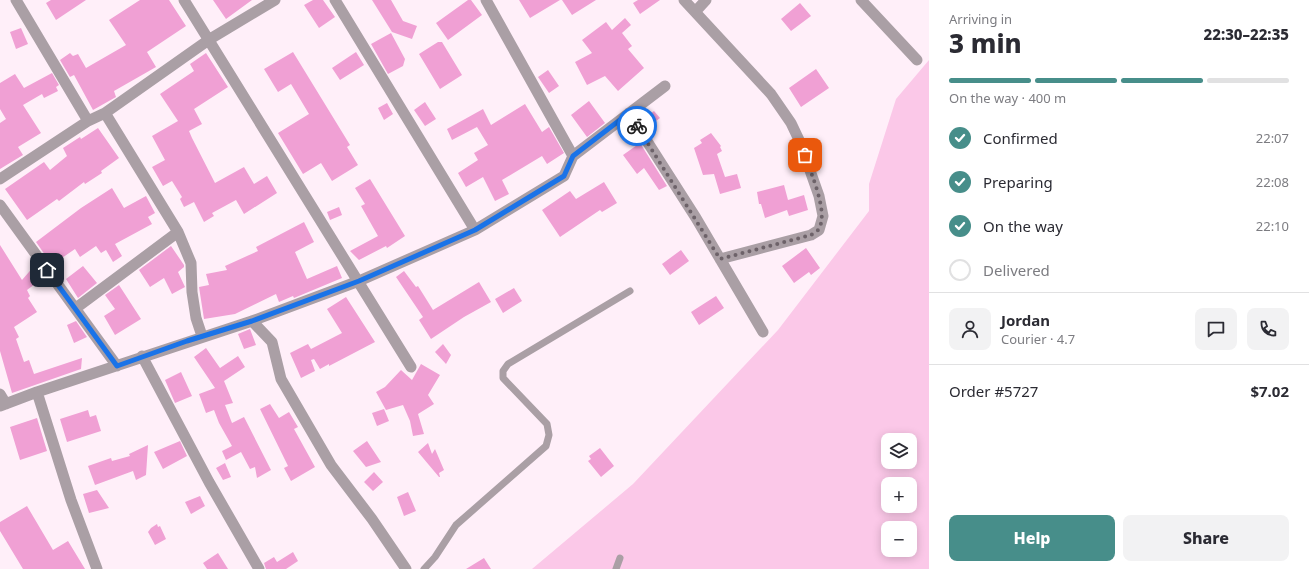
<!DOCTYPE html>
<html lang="en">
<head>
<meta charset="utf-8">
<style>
  :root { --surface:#fff; --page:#f2f2f3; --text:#2b2b33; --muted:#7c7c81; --line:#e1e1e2; --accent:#478e8a }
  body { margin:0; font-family:"Noto Sans",sans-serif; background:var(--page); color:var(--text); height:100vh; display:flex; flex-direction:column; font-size:15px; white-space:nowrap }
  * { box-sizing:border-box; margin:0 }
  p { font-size:13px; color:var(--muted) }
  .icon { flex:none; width:22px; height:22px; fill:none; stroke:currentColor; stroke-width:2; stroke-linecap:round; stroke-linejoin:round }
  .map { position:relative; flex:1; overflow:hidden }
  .sheet { display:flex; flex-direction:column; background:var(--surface); width:380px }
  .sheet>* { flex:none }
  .buttons { position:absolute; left:881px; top:433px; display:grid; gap:8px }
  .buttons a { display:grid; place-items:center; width:36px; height:36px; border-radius:8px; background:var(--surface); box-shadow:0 2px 10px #0003; font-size:20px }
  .pin { position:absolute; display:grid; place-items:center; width:34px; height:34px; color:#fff; margin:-17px; border-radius:8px; box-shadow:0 2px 6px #0006 }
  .courier { position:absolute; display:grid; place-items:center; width:40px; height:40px; margin:-20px; border:3px solid #1a73e8; border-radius:50%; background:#fff; color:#222; box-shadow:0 1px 5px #0007 }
  .summary em { font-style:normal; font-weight:800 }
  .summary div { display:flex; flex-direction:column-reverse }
  .summary { display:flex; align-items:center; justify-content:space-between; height:68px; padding:0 20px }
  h1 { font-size:26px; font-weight:800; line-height:30px }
  .bar { display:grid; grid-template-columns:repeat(4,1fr); gap:6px 4px; align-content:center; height:48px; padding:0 20px }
  .bar i { height:5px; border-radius:3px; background:var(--line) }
  .bar .active { background:var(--accent) }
  .bar p { grid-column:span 4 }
  .line { display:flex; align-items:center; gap:10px; padding:0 20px; border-top:1px solid var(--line) }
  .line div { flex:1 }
  .round { display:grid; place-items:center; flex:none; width:42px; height:42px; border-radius:8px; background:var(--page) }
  ol { padding:0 20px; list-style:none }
  li { display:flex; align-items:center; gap:12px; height:44px }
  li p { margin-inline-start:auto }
  li .icon { padding:4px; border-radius:50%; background:var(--accent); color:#fff; stroke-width:4 }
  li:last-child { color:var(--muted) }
  li i { width:22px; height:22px; border:2px solid var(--line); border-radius:50% }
  .primary-button { display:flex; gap:8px; margin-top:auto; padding:8px 20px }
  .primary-button a { flex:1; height:46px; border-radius:8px; background:var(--accent); color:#fff; font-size:16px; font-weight:800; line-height:46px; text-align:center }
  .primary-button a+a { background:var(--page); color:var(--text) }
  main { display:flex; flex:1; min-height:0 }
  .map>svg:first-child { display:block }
  .green { fill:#fbc8e8; fill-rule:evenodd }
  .building { fill:#f0a0d4 }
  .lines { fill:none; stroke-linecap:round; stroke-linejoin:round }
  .service { stroke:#aa9fa5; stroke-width:7 }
  .minor { stroke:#aa9fa5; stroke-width:11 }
  .done { stroke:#6d6269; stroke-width:4; stroke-dasharray:0 7.2 }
  .route { stroke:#1a73e8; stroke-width:5 }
</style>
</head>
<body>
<main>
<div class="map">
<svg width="929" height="569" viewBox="0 0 929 569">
  <rect width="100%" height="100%" fill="#ffeff9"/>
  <path class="green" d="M 929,60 L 929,569 L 532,569 L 633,484 L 778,330 L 869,211 L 869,184 L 896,99 ZM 888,440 L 910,440 L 910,462 L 888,462 ZM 888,484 L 910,484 L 910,506 L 888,506 ZM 888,528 L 910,528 L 910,550 L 888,550 Z"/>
  <path class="building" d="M 51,0 L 86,0 L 56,20 L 46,3 Z
    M 140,0 L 169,0 L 186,26 L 147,52 L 156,67 L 114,91 L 116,97 L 93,110 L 74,75 L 70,77 L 60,60 L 70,53 L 73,56 L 78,54 L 86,68 L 126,45 L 109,20 Z
    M 213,0 L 252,0 L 226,19 Z
    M 313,0 L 323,0 L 335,17 L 319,28 L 304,5 Z
    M 372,0 L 391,0 L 403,21 L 417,26 L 412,39 L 392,32 Z
    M 468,0 L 471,0 L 482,15 L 448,40 L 436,23 Z
    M 519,0 L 560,0 L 530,18 Z
    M 562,0 L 596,0 L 572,15 Z
    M 638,0 L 660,0 L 640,14 L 633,3 Z
    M 800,3 L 811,16 L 791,31 L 781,19 Z
    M 625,18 L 631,25 L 622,33 L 632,46 L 628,49 L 644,68 L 618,91 L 605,76 L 587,85 L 575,62 L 592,53 L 582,40 L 606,22 L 612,30 Z
    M 21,28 L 28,44 L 16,49 L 10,32 Z
    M 391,33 L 405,59 L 403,66 L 388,74 L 371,44 Z
    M 438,42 L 442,42 L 462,75 L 440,89 L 419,54 Z
    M 293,52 L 350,145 L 347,147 L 358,165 L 332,181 L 321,163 L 303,174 L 278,133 L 309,114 L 291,84 L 278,92 L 264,69 Z
    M 356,52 L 364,65 L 340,80 L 332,68 Z
    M 206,53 L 228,87 L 194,109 L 202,124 L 189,131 L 192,138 L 215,183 L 244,167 L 254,184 L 267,176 L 277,193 L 244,214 L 236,200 L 212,213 L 214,216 L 204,222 L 194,202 L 184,207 L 180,199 L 182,197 L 172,181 L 163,186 L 152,167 L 165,160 L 152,136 L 178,121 L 160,94 L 194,71 L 190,64 Z
    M 816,69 L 829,88 L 801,107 L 789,88 Z
    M 548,70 L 559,86 L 549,93 L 538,77 Z
    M 52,73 L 59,85 L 56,87 L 58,91 L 44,98 L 42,94 L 23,105 L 41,133 L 18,147 L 23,155 L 0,169 L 0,123 L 6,119 L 0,109 L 0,83 L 15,74 L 24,88 Z
    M 589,101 L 605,123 L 587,137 L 571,115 Z
    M 425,102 L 436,119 L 425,126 L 414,110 Z
    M 387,103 L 393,114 L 384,120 L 378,108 Z
    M 525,104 L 542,132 L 549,127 L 564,153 L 547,164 L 542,156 L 502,180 L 509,194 L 495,201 L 483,177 L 466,187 L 458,173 L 478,160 L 474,153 L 488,145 L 477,127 L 452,140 L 447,129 L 483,109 L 491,125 Z
    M 654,111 L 660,118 L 652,124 L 646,117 Z
    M 98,128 L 119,158 L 101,171 L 102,173 L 85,184 L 84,182 L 59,201 L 57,199 L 27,220 L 5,189 L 44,162 L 50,170 L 67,156 L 63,148 L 80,137 L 81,139 Z
    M 711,133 L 721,146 L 720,147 L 722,151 L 717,154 L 725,177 L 737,174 L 741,188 L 720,194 L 714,174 L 703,175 L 694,148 L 702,143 L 700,140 Z
    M 640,143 L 667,186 L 659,190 L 644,168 L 637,174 L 623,155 Z
    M 370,179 L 405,236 L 387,248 L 386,246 L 359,260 L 350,251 L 378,236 L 361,206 L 365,204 L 355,188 Z
    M 604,182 L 617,203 L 602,212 L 600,210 L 560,237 L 542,210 L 570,191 L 576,199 Z
    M 784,185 L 788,200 L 804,195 L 808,210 L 789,216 L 787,210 L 765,218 L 761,204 L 759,204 L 757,192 Z
    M 112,188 L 124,208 L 146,196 L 155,213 L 148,217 L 152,224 L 115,244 L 122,256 L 113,262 L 106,250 L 101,253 L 96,246 L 80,257 L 75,249 L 59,260 L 64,268 L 57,272 L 36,242 L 81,208 Z
    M 339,207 L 342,215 L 330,220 L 327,212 Z
    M 304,222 L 314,242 L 295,252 L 307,279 L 337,266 L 342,278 L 294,298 L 293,296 L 279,302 L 276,294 L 235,314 L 204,319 L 199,287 L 209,285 L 206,274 L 227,270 L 225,266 L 258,251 L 256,247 Z
    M 0,245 L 22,280 L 35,265 L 40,272 L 32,279 L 35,284 L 27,290 L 30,296 L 28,298 L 37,312 L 14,327 L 19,337 L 16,339 L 24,362 L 29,360 L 34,374 L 82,358 L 81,369 L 12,393 L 0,351 Z
    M 171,246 L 184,265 L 184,267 L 178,272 L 185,287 L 172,294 L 164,278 L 150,287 L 139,270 Z
    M 806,248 L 820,268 L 811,275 L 809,272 L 794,283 L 782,266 Z
    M 681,250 L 689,261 L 670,275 L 662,264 Z
    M 83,266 L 97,283 L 78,298 L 66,279 Z
    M 404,271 L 416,287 L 418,286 L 433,310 L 479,282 L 491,302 L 464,317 L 431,339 L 419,320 L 423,317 L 396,277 Z
    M 119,285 L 141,319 L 115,335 L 104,316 L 115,309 L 105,295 Z
    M 514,288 L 522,301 L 503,313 L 495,299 Z
    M 716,296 L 724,308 L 699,325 L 691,312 Z
    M 346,297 L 375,342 L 329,366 L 329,364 L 320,369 L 314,359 L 311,360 L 315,371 L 301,378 L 290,353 L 308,344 L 311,349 L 342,333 L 327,309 Z
    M 76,321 L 87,337 L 74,343 L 67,325 Z
    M 250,329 L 256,345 L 244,349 L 238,334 Z
    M 443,344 L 451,355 L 446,364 L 435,352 Z
    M 206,348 L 220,368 L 238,356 L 245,367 L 224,381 L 233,403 L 225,405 L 232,423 L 244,417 L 271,470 L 257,478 L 255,467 L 250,469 L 241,452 L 226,460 L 222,451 L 232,446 L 219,423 L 214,410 L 206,413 L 199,394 L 215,388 L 194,357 Z
    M 421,364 L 440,375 L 428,395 L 434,404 L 418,414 L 424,434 L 413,436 L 410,421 L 403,405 L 386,410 L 376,392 L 385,387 L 401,370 L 412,380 Z
    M 181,372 L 192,396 L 175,403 L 165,380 Z
    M 270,404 L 279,418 L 289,412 L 298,427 L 294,429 L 315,467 L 291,481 L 284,468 L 288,466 L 260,409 Z
    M 384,409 L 389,421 L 377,426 L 372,413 Z
    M 88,410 L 90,417 L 96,415 L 101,431 L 67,442 L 60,419 Z
    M 37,418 L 47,451 L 20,460 L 10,427 Z
    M 180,441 L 187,456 L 163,469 L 154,452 Z
    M 367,441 L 381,462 L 366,467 L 353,451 Z
    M 428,443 L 432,454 L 435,449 L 444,470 L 439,473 L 440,477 L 439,477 L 418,452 Z
    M 148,445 L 146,475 L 136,480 L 133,471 L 95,485 L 88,466 L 111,458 L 112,461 L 130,456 L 129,454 Z
    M 600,448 L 614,466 L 601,477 L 588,461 L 591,459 L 589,456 Z
    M 225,463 L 231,477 L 223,480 L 216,468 Z
    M 374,472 L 383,482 L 373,491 L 364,482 Z
    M 97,490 L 109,508 L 89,513 L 83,494 Z
    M 408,492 L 416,511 L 404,516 L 397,497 Z
    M 200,496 L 205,506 L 191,514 L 185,502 Z
    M 27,506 L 53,550 L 68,541 L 85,569 L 23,569 L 0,531 L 0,522 Z
    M 157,524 L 158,527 L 160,526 L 166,539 L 155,545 L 148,532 L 151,528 Z
    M 293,552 L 298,561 L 286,569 L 266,569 L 264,563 L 274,557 L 277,562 Z
    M 218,553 L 228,569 L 207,569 L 203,563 Z
    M 484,558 L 491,569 L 466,569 Z"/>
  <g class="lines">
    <path class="service" d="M 424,569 L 435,557 L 456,525 L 546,446 L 549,435 L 547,424 L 503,378 L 503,371 L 508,364 L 630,291
      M 616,569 L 620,558"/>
    <path class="minor" d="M 16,0 L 88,121
      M 184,0 L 411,367
      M 335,0 L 475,230
      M 684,0 L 771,94 L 791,123 L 800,142 L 819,196 L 823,216 L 819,230 L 811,235 L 720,259
      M 861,0 L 917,60
      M 695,12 L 706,0
      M 105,113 L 178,232 L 191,263 L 192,292 L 196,318 L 202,336
      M 629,113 L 696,218 L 763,332
      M 573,156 L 665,86
      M 0,179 L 88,121 L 105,113 L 210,39 L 275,0
      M 0,205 L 117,366
      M 76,308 L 178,232
      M 252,321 L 359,281 L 475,230 L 564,176 L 573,156 L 486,0
      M 142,356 L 209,482 L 259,569
      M 37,392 L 252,321 L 272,342 L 281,379 L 331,465 L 372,519 L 406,569
      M 0,394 L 6,404
      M 0,406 L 37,392 L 71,500 L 97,569"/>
  </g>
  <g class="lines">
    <path class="done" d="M 637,126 L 720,259 L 811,235 C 813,234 817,232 818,230 C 830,214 810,172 805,155"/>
    <path class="route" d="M 47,270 L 117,366 L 187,341 L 252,321 L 359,281 L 475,230 L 564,176 L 573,156 L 629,113 L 637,126"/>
  </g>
</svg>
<div class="buttons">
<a><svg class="icon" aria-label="layers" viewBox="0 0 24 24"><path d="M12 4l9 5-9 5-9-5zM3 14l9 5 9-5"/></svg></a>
<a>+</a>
<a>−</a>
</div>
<div class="pin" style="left:805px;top:155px;background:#ea580c"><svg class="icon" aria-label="bag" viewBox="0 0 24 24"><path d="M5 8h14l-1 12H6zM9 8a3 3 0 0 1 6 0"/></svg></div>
<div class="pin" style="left:47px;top:270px;background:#1f2937"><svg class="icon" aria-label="home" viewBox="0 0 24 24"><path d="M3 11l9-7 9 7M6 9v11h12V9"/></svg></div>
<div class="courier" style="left:637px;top:126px"><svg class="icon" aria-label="bike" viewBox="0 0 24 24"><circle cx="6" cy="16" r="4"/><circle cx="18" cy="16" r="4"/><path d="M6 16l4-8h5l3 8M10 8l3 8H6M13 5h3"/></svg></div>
</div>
<section class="sheet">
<div class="summary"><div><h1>3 min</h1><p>Arriving in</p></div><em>22:30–22:35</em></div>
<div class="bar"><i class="active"></i><i class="active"></i><i class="active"></i><i></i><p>On the way · 400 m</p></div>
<ol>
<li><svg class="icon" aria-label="check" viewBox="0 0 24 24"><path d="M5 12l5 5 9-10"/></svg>Confirmed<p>22:07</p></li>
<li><svg class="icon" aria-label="check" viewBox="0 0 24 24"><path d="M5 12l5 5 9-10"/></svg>Preparing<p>22:08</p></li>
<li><svg class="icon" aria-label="check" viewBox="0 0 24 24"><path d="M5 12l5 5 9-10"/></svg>On the way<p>22:10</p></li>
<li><i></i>Delivered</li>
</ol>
<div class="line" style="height:72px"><a class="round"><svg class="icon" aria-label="person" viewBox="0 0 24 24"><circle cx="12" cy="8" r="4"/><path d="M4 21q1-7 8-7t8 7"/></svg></a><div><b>Jordan</b><p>Courier · 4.7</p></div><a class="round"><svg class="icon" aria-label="chat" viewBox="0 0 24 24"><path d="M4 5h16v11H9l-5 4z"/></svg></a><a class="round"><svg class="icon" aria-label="phone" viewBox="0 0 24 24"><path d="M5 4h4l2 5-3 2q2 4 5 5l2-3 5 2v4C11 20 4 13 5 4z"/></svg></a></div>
<div class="line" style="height:52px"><div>Order #5727</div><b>$7.02</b></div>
<div class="primary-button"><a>Help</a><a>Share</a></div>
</section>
</main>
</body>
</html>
